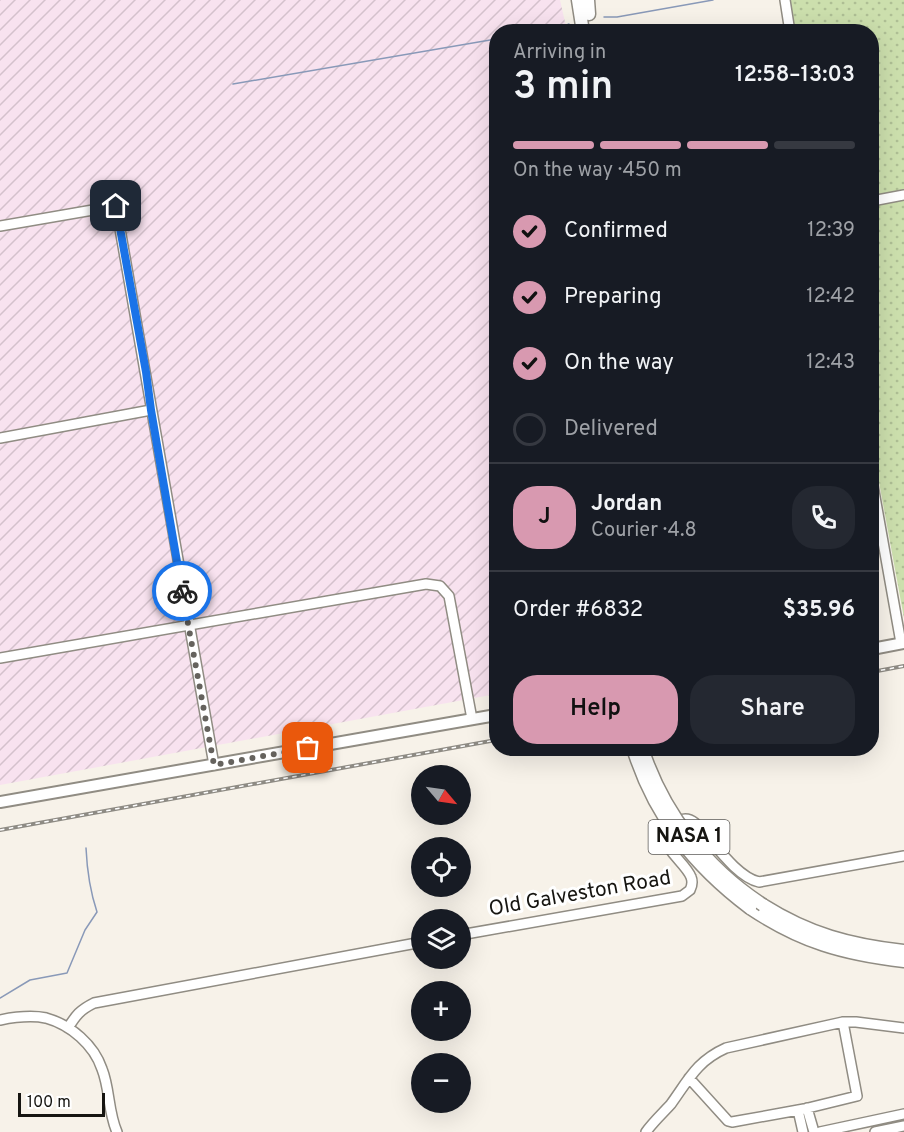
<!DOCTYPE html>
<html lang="en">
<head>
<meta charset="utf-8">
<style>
  :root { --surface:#171b24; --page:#242831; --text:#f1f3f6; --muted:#9ea1a6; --line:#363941; --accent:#d899b0 }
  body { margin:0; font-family:Overpass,sans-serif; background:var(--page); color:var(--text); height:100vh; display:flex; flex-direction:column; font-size:22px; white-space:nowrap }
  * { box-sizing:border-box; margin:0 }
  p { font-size:20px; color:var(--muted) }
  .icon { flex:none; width:33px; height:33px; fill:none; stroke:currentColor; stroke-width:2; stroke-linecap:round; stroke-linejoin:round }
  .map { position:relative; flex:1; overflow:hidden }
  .panel { position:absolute; left:489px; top:24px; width:390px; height:732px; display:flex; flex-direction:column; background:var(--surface); border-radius:24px; box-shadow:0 6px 24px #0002 }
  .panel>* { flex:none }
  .needle { width:39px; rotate:119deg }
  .tools { position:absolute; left:411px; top:765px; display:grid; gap:12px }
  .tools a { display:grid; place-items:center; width:60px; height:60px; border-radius:50%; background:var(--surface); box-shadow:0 6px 24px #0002; font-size:30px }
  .scale { position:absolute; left:18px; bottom:15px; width:87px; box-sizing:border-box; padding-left:6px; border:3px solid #161511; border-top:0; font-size:16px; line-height:21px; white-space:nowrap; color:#161511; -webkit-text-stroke:4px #fff; paint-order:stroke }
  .pin { position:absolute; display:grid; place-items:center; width:51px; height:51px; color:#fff; margin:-26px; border-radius:12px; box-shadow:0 3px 9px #0006 }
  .courier { position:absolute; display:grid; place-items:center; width:60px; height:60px; margin:-30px; border:4px solid #1a73e8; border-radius:50%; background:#fff; color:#222; box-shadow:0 2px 8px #0007 }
  .headline em { font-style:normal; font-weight:600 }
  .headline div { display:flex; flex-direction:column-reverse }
  .headline { display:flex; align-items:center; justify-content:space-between; height:102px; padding:0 24px }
  h1 { font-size:39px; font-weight:600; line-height:45px }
  .bar { display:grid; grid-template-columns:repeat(4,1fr); gap:9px 6px; align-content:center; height:72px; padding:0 24px }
  .bar i { height:8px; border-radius:4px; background:var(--line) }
  .bar .active { background:var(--accent) }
  .bar p { grid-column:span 4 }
  .line { display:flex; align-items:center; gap:15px; padding:0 24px; border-top:2px solid var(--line) }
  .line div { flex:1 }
  .round { display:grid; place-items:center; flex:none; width:63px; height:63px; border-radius:24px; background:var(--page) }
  ol { padding:0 24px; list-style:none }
  li { display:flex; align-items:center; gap:18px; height:66px }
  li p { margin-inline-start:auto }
  li .icon { padding:6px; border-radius:50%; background:var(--accent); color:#111; stroke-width:4 }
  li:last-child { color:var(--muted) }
  li i { width:33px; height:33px; border:3px solid var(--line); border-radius:50% }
  .button { display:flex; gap:12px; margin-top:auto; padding:12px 24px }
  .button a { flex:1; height:69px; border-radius:24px; background:var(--accent); color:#111; font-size:24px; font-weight:600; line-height:69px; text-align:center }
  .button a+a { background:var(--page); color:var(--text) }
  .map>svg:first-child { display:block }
  .industrial { fill:url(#industrial-furrows) }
  .grass { fill:url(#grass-dots) }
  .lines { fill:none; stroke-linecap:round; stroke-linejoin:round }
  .stream { stroke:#8999b8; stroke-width:1.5 }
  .minor-casing { stroke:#908c83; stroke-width:12 }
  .major-casing { stroke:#908c83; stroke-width:14 }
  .highway-casing { stroke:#908c83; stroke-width:15 }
  .minor { stroke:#fff; stroke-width:9 }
  .major { stroke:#fff; stroke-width:10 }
  .highway { stroke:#fff; stroke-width:12 }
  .rail-casing { stroke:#8e8b84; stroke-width:4 }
  .rail { stroke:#fff; stroke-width:1.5; stroke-dasharray:4.5; stroke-linecap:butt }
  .highway-bridge-casing { stroke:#908c83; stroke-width:15; stroke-linecap:butt }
  .highway-bridge { stroke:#fff; stroke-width:12 }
  .done { stroke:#65625d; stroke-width:6; stroke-dasharray:0 10.8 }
  .route { stroke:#1a73e8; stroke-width:8 }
  .labels { text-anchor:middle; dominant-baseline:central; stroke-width:6; stroke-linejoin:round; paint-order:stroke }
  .shield { fill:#fff; stroke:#5c5b58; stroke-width:1.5 }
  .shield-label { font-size:20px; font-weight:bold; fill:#161511 }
  .street-label { font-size:21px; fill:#161511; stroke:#fff }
</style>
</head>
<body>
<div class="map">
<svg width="904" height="1132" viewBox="0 0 904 1132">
  <defs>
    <pattern id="industrial-furrows" width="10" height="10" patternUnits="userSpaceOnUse" patternTransform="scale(1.5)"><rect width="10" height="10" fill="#f8e2ef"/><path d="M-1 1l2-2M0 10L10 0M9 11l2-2" fill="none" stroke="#d4c1cc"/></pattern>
    <pattern id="grass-dots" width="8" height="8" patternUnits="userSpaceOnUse" patternTransform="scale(1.5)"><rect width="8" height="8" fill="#ccdfad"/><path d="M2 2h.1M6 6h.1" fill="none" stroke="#aebe94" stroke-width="1.8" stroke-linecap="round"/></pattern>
  </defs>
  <rect width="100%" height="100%" fill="#f7f2e9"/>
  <path class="industrial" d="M 0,0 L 560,0 L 567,31 L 496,32 L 496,694 L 0,785 Z"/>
  <path class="grass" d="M 789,0 L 904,0 L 904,618 L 872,444 L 872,32 L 794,31 Z"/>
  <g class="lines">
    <path class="stream" d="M 604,17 L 617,17 L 713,0
      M 537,32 L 562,27 L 569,24
      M 233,84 L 496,39
      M 0,998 L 30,980 L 67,973 L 85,930 L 97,912 C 90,891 87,870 86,848"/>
    <defs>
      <path id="minor" d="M 785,0 L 790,32
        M 872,201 L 904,195
        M 0,226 L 116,206 C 150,392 180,579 214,765
        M 0,438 L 151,410
        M 872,480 L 901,643
        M 0,658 L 426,584 L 440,586 L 449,596 L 472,719
        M 460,935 L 682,896 L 690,890 C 692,886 693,882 691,877 C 685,860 642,835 678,821 C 684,818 690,819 695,823 C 712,840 736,877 759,882 L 904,856
        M 0,1020 C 15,1017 31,1015 46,1018 C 71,1025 94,1045 102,1069 C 110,1089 108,1112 117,1132
        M 68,1028 C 76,1015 80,1010 94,1003 L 422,942
        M 689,1078 L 728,1121 L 732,1122 L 804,1109 L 857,1096 L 843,1022
        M 807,1108 L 814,1132
        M 798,1110 L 803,1132
        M 646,1132 C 653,1122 663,1113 671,1104 C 689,1079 697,1061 726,1048 L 843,1022 L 856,1022 L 904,1028
        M 820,1132 L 904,1114
        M 875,1132 L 904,1126"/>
      <path id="major" d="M 872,649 L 904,643
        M 0,802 L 496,715"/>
      <path id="highway" d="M 578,0 L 583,32
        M 588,0 L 589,14
        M 763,905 C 809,934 850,945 904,951
        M 750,908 C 801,942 843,954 904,961"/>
    </defs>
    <use href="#minor" class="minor-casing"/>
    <use href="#major" class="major-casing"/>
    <use href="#highway" class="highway-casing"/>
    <use href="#minor" class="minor"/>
    <use href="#major" class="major"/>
    <use href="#highway" class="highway"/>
    <defs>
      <path id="rail" d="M 872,672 L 904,666
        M 0,830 L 496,740"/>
    </defs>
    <use href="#rail" class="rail-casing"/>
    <use href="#rail" class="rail"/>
    <defs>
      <path id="highway-bridge" d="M 633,748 C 654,816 694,866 750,908
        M 642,748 C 663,813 706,868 763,905"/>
    </defs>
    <use href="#highway-bridge" class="highway-bridge-casing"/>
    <use href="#highway-bridge" class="highway-bridge"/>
  </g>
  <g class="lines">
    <path class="done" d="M 182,591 L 214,765 L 308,748"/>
    <path class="route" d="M 116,206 L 146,372 L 151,410 L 182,591"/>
  </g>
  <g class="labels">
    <rect class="shield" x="648.5" y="820" width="81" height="34" rx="4.5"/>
    <g class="shield-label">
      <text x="689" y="837">NASA 1</text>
    </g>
    <g class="street-label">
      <text transform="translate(580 894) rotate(-10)">Old Galveston Road</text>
    </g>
  </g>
</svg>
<div class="tools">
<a><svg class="needle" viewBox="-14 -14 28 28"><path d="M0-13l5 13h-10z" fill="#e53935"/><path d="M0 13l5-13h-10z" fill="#9ea1a6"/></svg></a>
<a><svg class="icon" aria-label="locate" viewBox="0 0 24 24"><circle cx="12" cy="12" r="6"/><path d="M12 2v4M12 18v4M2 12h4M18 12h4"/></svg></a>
<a><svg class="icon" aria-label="layers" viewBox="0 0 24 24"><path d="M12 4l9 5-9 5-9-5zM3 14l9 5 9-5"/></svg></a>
<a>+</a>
<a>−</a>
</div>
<div class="scale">100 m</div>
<div class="pin" style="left:308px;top:748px;background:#ea580c"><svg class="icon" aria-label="bag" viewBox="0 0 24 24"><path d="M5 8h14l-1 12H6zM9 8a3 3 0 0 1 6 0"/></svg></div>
<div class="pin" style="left:116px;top:206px;background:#1f2937"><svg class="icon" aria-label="home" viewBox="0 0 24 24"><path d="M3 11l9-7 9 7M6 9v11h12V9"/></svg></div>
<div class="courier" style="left:182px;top:591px"><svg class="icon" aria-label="bike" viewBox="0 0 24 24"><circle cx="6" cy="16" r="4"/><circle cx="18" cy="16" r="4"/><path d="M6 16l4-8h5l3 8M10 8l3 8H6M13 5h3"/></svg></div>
<section class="panel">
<div class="headline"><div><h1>3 min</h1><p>Arriving in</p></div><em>12:58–13:03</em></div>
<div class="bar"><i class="active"></i><i class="active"></i><i class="active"></i><i></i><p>On the way · 450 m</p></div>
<ol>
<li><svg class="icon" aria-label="check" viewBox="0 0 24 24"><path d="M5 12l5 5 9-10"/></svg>Confirmed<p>12:39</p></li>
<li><svg class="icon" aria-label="check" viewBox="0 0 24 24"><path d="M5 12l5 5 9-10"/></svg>Preparing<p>12:42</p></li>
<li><svg class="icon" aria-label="check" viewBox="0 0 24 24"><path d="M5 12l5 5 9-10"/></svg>On the way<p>12:43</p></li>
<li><i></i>Delivered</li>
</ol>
<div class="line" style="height:108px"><b class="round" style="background:var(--accent);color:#111">J</b><div><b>Jordan</b><p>Courier · 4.8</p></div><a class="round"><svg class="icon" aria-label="phone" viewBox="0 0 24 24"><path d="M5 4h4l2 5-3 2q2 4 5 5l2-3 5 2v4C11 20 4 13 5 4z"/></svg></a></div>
<div class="line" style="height:78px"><div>Order #6832</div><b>$35.96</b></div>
<div class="button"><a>Help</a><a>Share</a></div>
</section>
</div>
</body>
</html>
